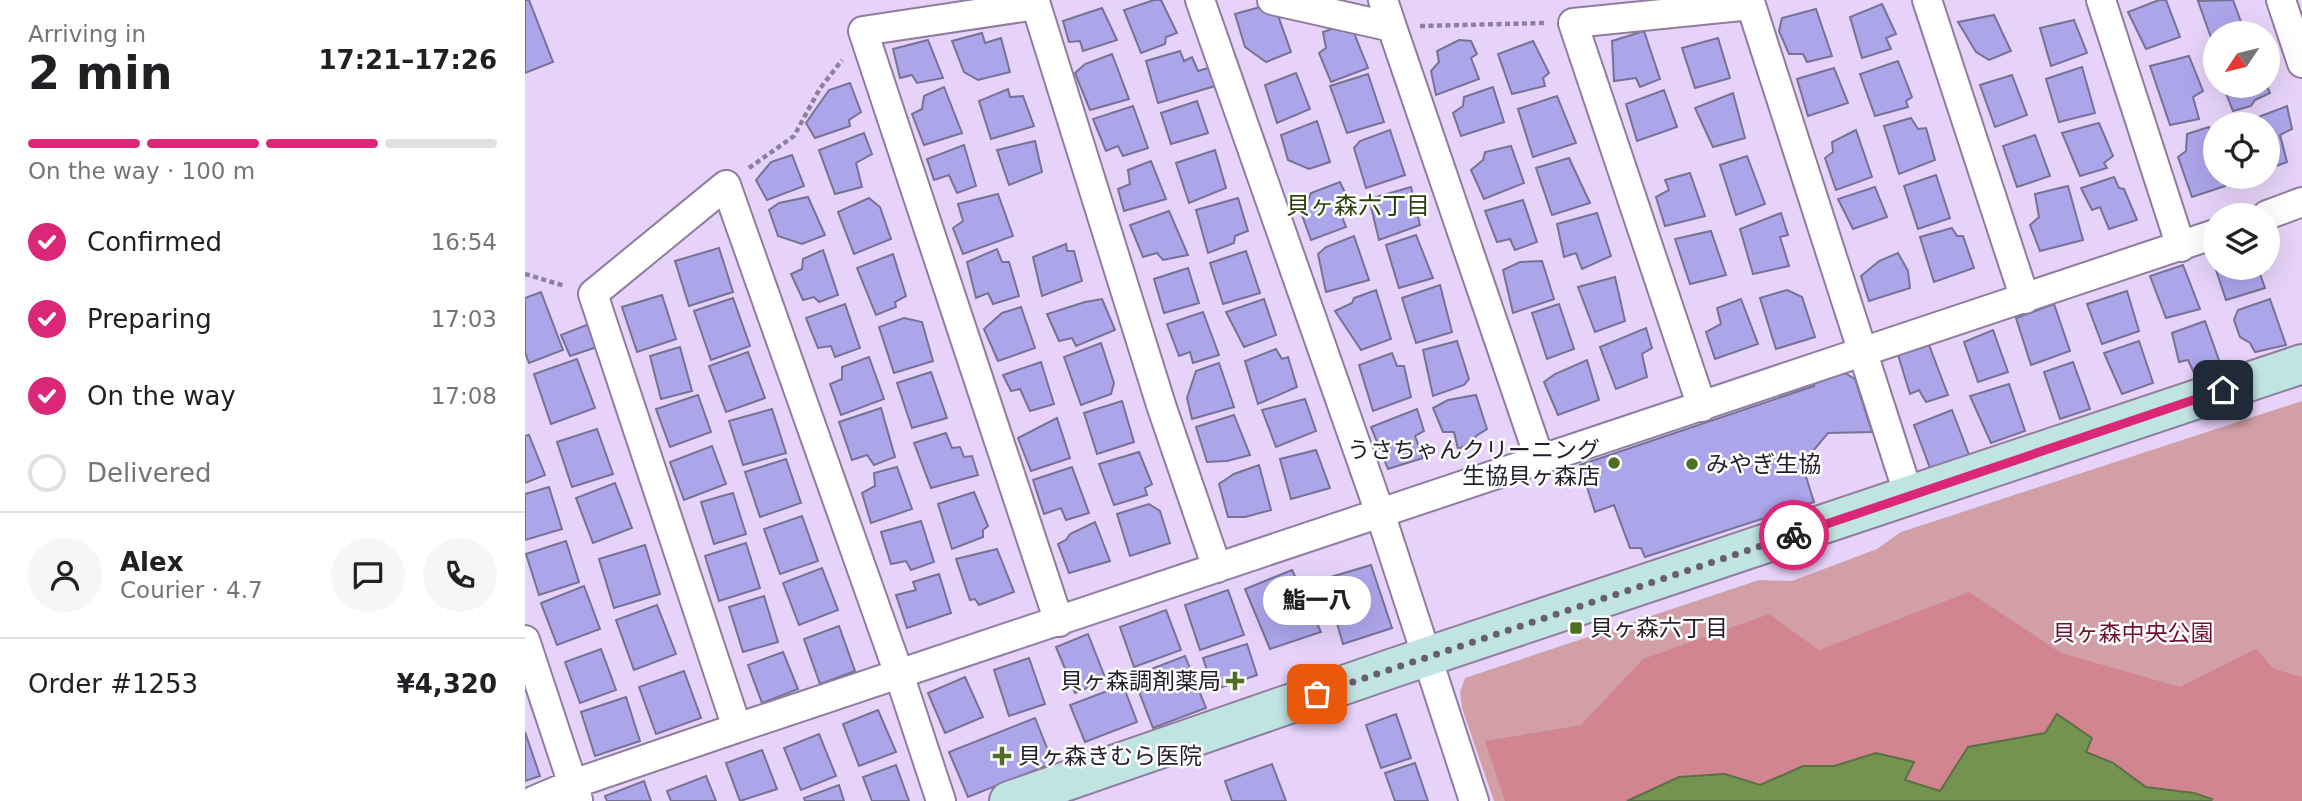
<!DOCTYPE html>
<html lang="en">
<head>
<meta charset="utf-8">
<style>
  :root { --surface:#fff; --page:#f6f6f6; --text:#202124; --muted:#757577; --line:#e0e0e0; --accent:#db2777 }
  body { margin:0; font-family:"DejaVu Sans","Noto Sans JP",sans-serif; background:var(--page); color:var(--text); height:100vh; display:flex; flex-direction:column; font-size:26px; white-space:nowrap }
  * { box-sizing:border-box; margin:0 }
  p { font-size:23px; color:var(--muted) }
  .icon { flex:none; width:38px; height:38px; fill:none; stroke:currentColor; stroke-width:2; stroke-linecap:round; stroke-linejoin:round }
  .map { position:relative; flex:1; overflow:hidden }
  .drawer { display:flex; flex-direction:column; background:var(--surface); width:525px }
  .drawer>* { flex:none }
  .needle { width:46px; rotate:235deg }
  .fabs { position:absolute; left:1678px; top:21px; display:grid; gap:14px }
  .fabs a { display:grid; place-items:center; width:77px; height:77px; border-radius:50%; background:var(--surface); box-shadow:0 7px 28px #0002; font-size:35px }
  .pin { position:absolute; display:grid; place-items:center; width:60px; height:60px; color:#fff; margin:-30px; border-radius:14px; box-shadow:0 4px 10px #0006 }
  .courier { position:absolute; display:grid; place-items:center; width:70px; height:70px; margin:-35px; border:5px solid #db2777; border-radius:50%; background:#fff; color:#222; box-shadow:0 2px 9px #0007 }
  .bubble { position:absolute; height:49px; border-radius:24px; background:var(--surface); box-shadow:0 7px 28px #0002; font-size:23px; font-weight:800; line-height:49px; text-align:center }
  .head em { font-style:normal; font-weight:800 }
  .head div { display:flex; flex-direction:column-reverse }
  .head { display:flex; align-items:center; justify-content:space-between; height:119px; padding:0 28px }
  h1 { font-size:46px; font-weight:800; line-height:52px }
  .bar { display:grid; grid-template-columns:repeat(4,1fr); gap:10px 7px; align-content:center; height:84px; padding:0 28px }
  .bar i { height:9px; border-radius:5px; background:var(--line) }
  .bar .current { background:var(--accent) }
  .bar p { grid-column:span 4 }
  .line { display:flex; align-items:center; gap:18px; padding:0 28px; border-top:2px solid var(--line) }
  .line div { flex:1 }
  .round { display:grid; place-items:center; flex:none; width:74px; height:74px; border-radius:37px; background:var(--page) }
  ol { padding:0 28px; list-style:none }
  li { display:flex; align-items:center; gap:21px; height:77px }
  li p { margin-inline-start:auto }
  li .icon { padding:7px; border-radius:50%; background:var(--accent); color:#fff; stroke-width:4 }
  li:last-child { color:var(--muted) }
  li i { width:38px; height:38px; border:4px solid var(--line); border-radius:50% }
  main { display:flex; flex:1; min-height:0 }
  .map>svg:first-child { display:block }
  .green { fill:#d39fa6 }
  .forest { fill:#d38491 }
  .water { fill:#749350; stroke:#5c7045; stroke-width:2 }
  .building { fill:#ada5ea; stroke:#757296; stroke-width:2 }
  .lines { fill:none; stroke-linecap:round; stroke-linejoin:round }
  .street-casing { stroke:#8f7c9e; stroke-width:32 }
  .secondary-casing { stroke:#8f7c9e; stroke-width:42 }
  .path { stroke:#8e809a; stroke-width:4.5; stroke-dasharray:5 3.5; stroke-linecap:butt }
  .street { stroke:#fff; stroke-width:28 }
  .secondary { stroke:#c0e4e2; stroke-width:38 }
  .done { stroke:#685d72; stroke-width:7; stroke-dasharray:0 12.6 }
  .route { stroke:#db2777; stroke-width:9 }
  .poi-dot { fill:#4f6f25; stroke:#fefefe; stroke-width:2.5 }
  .labels { text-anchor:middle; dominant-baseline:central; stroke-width:5; stroke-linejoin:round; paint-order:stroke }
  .poi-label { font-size:23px; fill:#241d2a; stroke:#fefefe; text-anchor:start }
  .park-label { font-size:23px; fill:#6f0f2d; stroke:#fefefe }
  .neighbourhood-label { font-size:24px; fill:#2b400c; stroke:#fefefe }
</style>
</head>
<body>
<main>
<section class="drawer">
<div class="head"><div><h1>2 min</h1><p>Arriving in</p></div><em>17:21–17:26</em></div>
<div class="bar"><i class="current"></i><i class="current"></i><i class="current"></i><i></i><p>On the way · 100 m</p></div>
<ol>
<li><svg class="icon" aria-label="check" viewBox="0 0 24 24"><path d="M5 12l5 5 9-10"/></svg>Confirmed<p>16:54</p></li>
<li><svg class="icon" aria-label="check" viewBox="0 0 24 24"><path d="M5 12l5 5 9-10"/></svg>Preparing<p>17:03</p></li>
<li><svg class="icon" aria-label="check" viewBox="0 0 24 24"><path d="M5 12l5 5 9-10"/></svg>On the way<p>17:08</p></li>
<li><i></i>Delivered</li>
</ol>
<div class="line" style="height:126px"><a class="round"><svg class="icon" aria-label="person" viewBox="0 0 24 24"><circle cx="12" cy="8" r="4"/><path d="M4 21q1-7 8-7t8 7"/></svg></a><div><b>Alex</b><p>Courier · 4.7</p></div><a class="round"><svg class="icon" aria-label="chat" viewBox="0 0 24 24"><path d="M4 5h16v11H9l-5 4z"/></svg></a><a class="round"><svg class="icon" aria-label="phone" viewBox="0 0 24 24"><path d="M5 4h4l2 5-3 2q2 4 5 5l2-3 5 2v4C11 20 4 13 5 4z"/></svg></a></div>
<div class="line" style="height:91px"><div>Order #1253</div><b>¥4,320</b></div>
</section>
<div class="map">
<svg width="1777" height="801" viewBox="0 0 1777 801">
  <rect width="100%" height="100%" fill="#e7d3f9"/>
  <path class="green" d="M 1777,401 L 1777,801 L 969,801 L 937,708 L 935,692 L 940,678 L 1234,580 L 1267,581 L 1352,549 L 1376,532 Z"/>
  <path class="forest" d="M 1444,592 L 1536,653 L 1655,687 L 1731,649 L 1749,669 L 1777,677 L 1777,801 L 1686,801 L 1686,798 L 1669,793 L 1621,787 L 1588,763 L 1520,733 L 1443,747 L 1416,792 L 1380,780 L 1389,762 L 1351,753 L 1309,766 L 1278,766 L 1235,785 L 1200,774 L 1154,777 L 1102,801 L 980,801 L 960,741 L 1056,725 L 1118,659 L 1244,614 L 1294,650 Z"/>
  <path class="water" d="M 1532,714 L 1567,738 L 1561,752 L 1588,763 L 1621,787 L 1669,793 L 1687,799 L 1686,801 L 1102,801 L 1154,777 L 1200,774 L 1235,785 L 1278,766 L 1309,766 L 1351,753 L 1389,762 L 1380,780 L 1415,791 L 1443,747 L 1520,733 Z"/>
  <path class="building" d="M 0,0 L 4,0 L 28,62 L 0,73 Z
    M 629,0 L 636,0 L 652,33 L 641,37 L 640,44 L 616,53 L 599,10 Z
    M 1634,0 L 1641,0 L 1655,37 L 1621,49 L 1603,12 Z
    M 1708,0 L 1720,33 L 1690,33 L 1690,49 L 1673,1 Z
    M 1357,4 L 1371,34 L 1361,38 L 1366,49 L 1337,58 L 1325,17 Z
    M 735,7 L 751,10 L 766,52 L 741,62 L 720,47 L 710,14 Z
    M 577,8 L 592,40 L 558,51 L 555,41 L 544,42 L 538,21 Z
    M 1291,9 L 1307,56 L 1282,62 L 1278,54 L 1264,54 L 1254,31 L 1257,18 Z
    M 1469,15 L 1486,51 L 1464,60 L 1451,52 L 1433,22 Z
    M 1549,20 L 1562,53 L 1526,66 L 1515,28 Z
    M 825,23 L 843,68 L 806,82 L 794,53 L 801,48 L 798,32 Z
    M 1119,31 L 1135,79 L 1115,87 L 1111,78 L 1089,81 L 1087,41 Z
    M 457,33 L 460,43 L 476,38 L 485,72 L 453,80 L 439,72 L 427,41 Z
    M 1193,38 L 1205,78 L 1170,88 L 1157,48 Z
    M 403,40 L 418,78 L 392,83 L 387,75 L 375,78 L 368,49 Z
    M 934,40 L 946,41 L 952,54 L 946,58 L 954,79 L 911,95 L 906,71 L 914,62 L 912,51 Z
    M 1008,41 L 1024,73 L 1018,78 L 1020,86 L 987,94 L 973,54 Z
    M 655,51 L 659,61 L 667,57 L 673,71 L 683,68 L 690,86 L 633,103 L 621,61 Z
    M 587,54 L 604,99 L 565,110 L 550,73 L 560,64 Z
    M 1664,56 L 1678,91 L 1668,97 L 1674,119 L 1645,125 L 1625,66 Z
    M 1373,61 L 1387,97 L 1381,101 L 1383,107 L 1350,116 L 1335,74 Z
    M 1557,67 L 1570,113 L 1534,122 L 1521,79 Z
    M 1309,68 L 1323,103 L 1283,116 L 1272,79 Z
    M 771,73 L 785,109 L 752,123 L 740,85 Z
    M 843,74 L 859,122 L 822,133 L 805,86 Z
    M 1487,75 L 1502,115 L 1470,127 L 1455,85 Z
    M 325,83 L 336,112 L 324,120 L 325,126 L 290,138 L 281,123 L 304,90 Z
    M 1698,86 L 1742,86 L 1745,93 L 1730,100 L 1726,106 L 1708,111 Z
    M 419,87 L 437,133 L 399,145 L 387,114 L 397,109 L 399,96 Z
    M 968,87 L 979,122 L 936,136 L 928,113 L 938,106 L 939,97 Z
    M 483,89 L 485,97 L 498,96 L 509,126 L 466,139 L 454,101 Z
    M 1139,90 L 1152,127 L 1112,141 L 1101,104 Z
    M 1208,93 L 1220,138 L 1188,147 L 1170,108 Z
    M 1032,96 L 1051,143 L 1008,157 L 993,109 Z
    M 672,101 L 683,133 L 646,144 L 636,113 Z
    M 608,106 L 623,148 L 598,156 L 593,146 L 581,151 L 568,119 Z
    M 1762,106 L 1767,129 L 1755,135 L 1762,162 L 1743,169 L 1743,124 L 1715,124 Z
    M 1386,118 L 1393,129 L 1401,128 L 1410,160 L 1374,174 L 1359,126 Z
    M 792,121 L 805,162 L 784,169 L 763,160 L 756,135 Z
    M 1574,123 L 1588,156 L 1579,163 L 1582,168 L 1555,176 L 1537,133 Z
    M 1684,127 L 1690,139 L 1689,155 L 1690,177 L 1697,177 L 1700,186 L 1667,197 L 1653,157 L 1661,151 L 1662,134 Z
    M 865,130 L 880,175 L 841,188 L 829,148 L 835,141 Z
    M 1331,130 L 1347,177 L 1311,190 L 1300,158 L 1308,152 L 1307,142 Z
    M 339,133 L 347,154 L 331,163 L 337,187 L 310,194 L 294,150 Z
    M 1510,135 L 1525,176 L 1492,187 L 1478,146 Z
    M 510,141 L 517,172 L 484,185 L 472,150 Z
    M 439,145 L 451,186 L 432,193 L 424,175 L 409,180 L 402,159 Z
    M 986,146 L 999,183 L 959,199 L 946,170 L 958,160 L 960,152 Z
    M 690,150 L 701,188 L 664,203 L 651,163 Z
    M 267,155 L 279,186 L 242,200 L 231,180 L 246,162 Z
    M 1222,156 L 1240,204 L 1211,215 L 1195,165 Z
    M 1044,158 L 1065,203 L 1027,215 L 1011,168 Z
    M 626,161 L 641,199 L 599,211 L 593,189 L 605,184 L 603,170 Z
    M 1165,173 L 1180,216 L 1140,226 L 1131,197 L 1144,190 L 1140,180 Z
    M 1411,175 L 1425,218 L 1393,229 L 1379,186 Z
    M 1589,177 L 1594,188 L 1599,189 L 1612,220 L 1584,229 L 1575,207 L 1567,210 L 1556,188 Z
    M 815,182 L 823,199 L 812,204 L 821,227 L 786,240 L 777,215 L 786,193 Z
    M 1543,186 L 1558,240 L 1515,251 L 1505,225 L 1514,217 L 1510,194 Z
    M 886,187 L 895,225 L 854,240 L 844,199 Z
    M 1350,187 L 1362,217 L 1328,229 L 1313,199 Z
    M 473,194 L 488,236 L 438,254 L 428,228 L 438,221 L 433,204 Z
    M 283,197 L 300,235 L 277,244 L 253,236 L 244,210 L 254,203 Z
    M 344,198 L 355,207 L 366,239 L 329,254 L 313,212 Z
    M 713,198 L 723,231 L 710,236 L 709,243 L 683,253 L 671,210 Z
    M 998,200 L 1012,242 L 990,250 L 985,239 L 972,242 L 960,211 Z
    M 644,211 L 663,255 L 638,260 L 632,253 L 618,257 L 605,225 Z
    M 1072,213 L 1086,256 L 1057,269 L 1051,253 L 1039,257 L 1032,224 Z
    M 1256,213 L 1263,235 L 1255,237 L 1264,266 L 1228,274 L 1215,229 Z
    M 1427,228 L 1432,236 L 1438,236 L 1449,268 L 1409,282 L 1395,237 Z
    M 1186,231 L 1201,275 L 1165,284 L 1150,239 Z
    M 891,235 L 908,278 L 874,288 L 861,245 Z
    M 829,236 L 844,280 L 801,292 L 793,254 L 801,247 Z
    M 541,244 L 542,251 L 549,251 L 557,281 L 517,296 L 508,257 Z
    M 194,248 L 208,292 L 164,306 L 150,261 Z
    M 472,249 L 477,262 L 484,262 L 494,296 L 468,304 L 463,293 L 451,298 L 442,262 Z
    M 298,250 L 313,295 L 294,302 L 289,297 L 278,300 L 266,274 L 277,269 L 278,259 Z
    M 721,251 L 735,293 L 698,304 L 685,263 Z
    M 1373,253 L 1383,271 L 1385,288 L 1344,301 L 1336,276 L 1354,261 Z
    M 368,254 L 381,296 L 370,302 L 371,307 L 351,315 L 332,268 Z
    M 1017,261 L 1029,299 L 988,313 L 978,270 L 995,262 Z
    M 1658,265 L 1675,309 L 1641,318 L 1625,276 Z
    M 663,268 L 674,303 L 639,313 L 629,279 Z
    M 1697,268 L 1733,268 L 1740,288 L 1701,300 L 1691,270 Z
    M 1090,277 L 1100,321 L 1070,332 L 1053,287 Z
    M 915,285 L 927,332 L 891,343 L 877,298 Z
    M 851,290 L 866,339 L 836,350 L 810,311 L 827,303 L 829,298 Z
    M 1262,290 L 1277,297 L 1290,337 L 1251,349 L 1235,298 Z
    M 1602,291 L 1614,331 L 1577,344 L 1562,304 Z
    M 16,292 L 38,350 L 4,363 L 0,352 L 0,298 Z
    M 137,295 L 151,339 L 112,352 L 97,307 Z
    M 208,298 L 225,346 L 186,360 L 169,311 Z
    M 577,299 L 590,330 L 551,346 L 547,338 L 534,341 L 522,314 L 560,302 Z
    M 739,299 L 751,335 L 719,347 L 701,312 Z
    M 1216,299 L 1233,344 L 1190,359 L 1181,332 L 1196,324 L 1192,308 Z
    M 1745,299 L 1761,345 L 1730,352 L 1725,343 L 1715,337 L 1709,320 L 1713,310 Z
    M 320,304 L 335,348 L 310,357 L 306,346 L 293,348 L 281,318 Z
    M 1034,304 L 1049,349 L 1022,359 L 1007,313 Z
    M 1529,304 L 1545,351 L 1506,365 L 1491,318 Z
    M 496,307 L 510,348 L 473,361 L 459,329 L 477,313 Z
    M 678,312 L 694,355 L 668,363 L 665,352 L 654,356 L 642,324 Z
    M 379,318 L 397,322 L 408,361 L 369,373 L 354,327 Z
    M 1680,321 L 1695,363 L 1669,373 L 1663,360 L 1654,362 L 1647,333 Z
    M 64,324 L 72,347 L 45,356 L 36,335 Z
    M 1121,328 L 1127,348 L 1117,354 L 1122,377 L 1091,389 L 1075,347 Z
    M 1468,330 L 1483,372 L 1453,382 L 1439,342 Z
    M 932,341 L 944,379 L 939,385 L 908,396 L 898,350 Z
    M 1614,341 L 1628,383 L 1597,394 L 1579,353 Z
    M 576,343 L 589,383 L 586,394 L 556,405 L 539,357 Z
    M 1404,345 L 1423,395 L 1401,402 L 1394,390 L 1385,394 L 1373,355 Z
    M 155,347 L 167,391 L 136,399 L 125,356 Z
    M 751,349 L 757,359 L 763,357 L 772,387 L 733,404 L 720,361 Z
    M 223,352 L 240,398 L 201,412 L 184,366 Z
    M 867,353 L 872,366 L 879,366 L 886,397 L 848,411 L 834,365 Z
    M 344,357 L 359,399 L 316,415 L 305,384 L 317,379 L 317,367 Z
    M 52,359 L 70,408 L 26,424 L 9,374 Z
    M 1062,360 L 1074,400 L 1033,415 L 1019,382 L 1030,374 Z
    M 516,362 L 529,404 L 505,411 L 495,389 L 486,391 L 478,375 Z
    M 1548,362 L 1565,409 L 1535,419 L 1519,372 Z
    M 694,363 L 709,407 L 667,419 L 662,398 L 671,371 Z
    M 406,372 L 422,418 L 387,428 L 372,383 Z
    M 1318,372 L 1330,379 L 1347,432 L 1303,433 L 1277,464 L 1289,502 L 1120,557 L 1116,548 L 1105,548 L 1089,505 L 1070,512 L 1055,465 L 1289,386 L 1288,382 Z
    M 1484,384 L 1500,431 L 1466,443 L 1445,396 Z
    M 173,395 L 186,432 L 145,447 L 131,409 Z
    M 951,395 L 962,429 L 951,436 L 949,442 L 933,449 L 929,432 L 918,432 L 908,408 L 923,400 Z
    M 780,399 L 791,431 L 751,447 L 737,410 Z
    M 597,401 L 609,442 L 572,454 L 559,413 Z
    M 356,408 L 370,457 L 349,465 L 342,455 L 327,460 L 314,422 Z
    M 247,409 L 261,453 L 218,465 L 204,421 Z
    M 892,409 L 899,431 L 890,436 L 898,458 L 863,469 L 846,427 Z
    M 1427,410 L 1444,455 L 1405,468 L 1389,425 Z
    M 709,415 L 725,455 L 702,461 L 682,462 L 671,427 Z
    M 532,418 L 545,458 L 506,471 L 493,438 Z
    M 72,429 L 88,474 L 47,487 L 32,442 Z
    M 421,433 L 427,448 L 435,447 L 439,457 L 447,456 L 453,475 L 406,488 L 389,443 Z
    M 4,435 L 20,475 L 0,483 L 0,436 Z
    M 187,446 L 201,484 L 159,500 L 145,462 Z
    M 791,450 L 805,488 L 766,499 L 755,459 Z
    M 614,452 L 627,484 L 620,488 L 622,495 L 589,505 L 574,464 Z
    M 261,459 L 276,503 L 235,517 L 220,472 Z
    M 734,465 L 746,510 L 720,517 L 703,517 L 694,484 L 709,474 Z
    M 372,467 L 387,509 L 346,523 L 337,493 L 350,486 L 349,473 Z
    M 547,467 L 564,513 L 541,520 L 536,508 L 519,514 L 508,480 Z
    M 90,483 L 107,528 L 68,543 L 51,498 Z
    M 24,487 L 37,529 L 0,540 L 0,494 Z
    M 449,492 L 463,526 L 458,530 L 458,537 L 427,549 L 413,504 Z
    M 208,493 L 221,534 L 189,544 L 176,502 Z
    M 624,504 L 635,511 L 645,543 L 605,556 L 592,514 Z
    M 277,516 L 293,561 L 255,574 L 239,529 Z
    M 396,521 L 409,562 L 386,570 L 381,561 L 366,564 L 356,532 Z
    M 570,522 L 585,561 L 544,573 L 533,544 L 541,540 L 545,534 Z
    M 41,541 L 54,582 L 14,595 L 1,554 Z
    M 221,543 L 235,588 L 194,601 L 180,556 Z
    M 120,545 L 135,594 L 89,608 L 74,559 Z
    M 472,549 L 489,592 L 454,605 L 450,599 L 445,600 L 431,559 Z
    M 846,565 L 867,628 L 818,644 L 799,579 Z
    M 297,568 L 313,610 L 274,625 L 258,583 Z
    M 767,570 L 796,632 L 745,649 L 720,589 Z
    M 414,574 L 426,613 L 382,628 L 371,595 L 391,590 L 388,582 Z
    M 59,586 L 75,629 L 32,645 L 16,603 Z
    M 703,590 L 719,635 L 675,650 L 660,605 Z
    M 239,596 L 253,642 L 218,652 L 204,607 Z
    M 132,605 L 151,654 L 109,670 L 91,620 Z
    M 641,610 L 656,650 L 609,667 L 595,627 Z
    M 314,626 L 330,671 L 295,684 L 279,639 Z
    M 563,634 L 581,680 L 550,693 L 531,647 Z
    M 722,644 L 732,675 L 688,690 L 678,658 Z
    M 76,649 L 91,690 L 55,703 L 40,662 Z
    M 258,652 L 273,689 L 237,703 L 223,665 Z
    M 660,656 L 681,708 L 628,728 L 608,676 Z
    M 504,658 L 520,704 L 484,716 L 469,670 Z
    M 159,671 L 176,718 L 131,734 L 114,687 Z
    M 440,677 L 458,717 L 420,733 L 403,693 Z
    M 598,685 L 612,722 L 560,742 L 545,705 Z
    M 101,697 L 115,741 L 70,756 L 56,712 Z
    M 353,710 L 371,752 L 334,766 L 318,724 Z
    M 871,714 L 886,758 L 856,768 L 841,725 Z
    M 510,718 L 528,763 L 443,797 L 424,752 Z
    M 0,732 L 15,776 L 0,781 Z
    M 294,734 L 311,776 L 276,790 L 259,748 Z
    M 237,750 L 252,789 L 215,801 L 201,763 Z
    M 890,763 L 903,801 L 870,801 L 860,773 Z
    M 747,764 L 761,801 L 707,801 L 700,781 Z
    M 371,765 L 384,801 L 347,801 L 338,777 Z
    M 181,776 L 191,801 L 146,801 L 142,791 Z
    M 119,781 L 126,801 L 82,801 L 80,796 Z
    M 314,785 L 319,801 L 280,801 L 279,798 Z"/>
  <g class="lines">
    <defs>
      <path id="street" d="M 675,0 L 855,513 L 949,801
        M 747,0 L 867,27 L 1015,460
        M 858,0 L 867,27
        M 1402,0 L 1500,299
        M 1576,0 L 1656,247
        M 1756,0 L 1777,63
        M 1742,215 L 1777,202
        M 1177,407 L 1048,23 L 1226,5 L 1384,496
        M 534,622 L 338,31 L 511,5 L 637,408 L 692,568
        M 0,640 L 53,800
        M 212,728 L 68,294 L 201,185 L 374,674 L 416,801
        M 8,801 L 48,784 L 212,728 L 1690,234"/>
      <path id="secondary" d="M 484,801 L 868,668 L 1777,364"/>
    </defs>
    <use href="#street" class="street-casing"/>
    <use href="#secondary" class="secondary-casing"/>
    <path class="path" d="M 895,26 L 1019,23
      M 224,168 L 269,136 L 294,90 L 317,60
      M 0,274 L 40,286"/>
    <use href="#street" class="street"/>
    <use href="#secondary" class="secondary"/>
  </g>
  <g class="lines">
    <path class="done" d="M 792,694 L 1269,535"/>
    <path class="route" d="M 1269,535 L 1698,390"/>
  </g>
  <g class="poi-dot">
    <circle cx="1089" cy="463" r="7"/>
    <circle cx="1167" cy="464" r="7"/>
    <rect x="1044" y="621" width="14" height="14" rx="3.5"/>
    <path d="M706.5 670.5h7v7h7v7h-7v7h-7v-7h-7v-7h7z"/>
    <path d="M473.5 745.5h7v7h7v7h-7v7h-7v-7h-7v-7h7z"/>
  </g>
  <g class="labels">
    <g class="poi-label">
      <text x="1075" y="450" text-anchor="end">うさちゃんクリーニング<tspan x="1075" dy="26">生協貝ヶ森店</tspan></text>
      <text x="1181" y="464">みやぎ生協</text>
      <text x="1065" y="628">貝ヶ森六丁目</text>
      <text x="696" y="681" text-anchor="end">貝ヶ森調剤薬局</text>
      <text x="493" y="756">貝ヶ森きむら医院</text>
    </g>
    <g class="park-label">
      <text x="1608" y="633">貝ヶ森中央公園</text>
    </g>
    <g class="neighbourhood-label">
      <text x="833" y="206">貝ヶ森六丁目</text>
    </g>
  </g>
</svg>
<div class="fabs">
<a><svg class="needle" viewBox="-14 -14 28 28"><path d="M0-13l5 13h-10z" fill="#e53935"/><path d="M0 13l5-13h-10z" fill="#757577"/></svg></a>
<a><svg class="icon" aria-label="locate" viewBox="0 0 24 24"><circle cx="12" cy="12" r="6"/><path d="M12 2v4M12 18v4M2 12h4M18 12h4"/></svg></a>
<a><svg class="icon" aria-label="layers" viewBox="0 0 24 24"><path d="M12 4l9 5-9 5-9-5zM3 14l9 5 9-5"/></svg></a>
</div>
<div class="pin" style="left:792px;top:694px;background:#ea580c"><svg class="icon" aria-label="bag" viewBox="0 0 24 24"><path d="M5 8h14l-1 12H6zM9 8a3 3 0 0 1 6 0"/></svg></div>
<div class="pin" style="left:1698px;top:390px;background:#1f2937"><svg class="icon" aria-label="home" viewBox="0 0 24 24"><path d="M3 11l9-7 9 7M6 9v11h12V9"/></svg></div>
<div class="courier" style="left:1269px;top:535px"><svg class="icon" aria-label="bike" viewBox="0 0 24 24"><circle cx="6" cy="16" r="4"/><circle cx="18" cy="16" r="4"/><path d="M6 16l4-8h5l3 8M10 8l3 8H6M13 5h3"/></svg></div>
<div class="bubble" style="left:738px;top:576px;width:108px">鮨一八</div>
</div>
</main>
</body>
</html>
